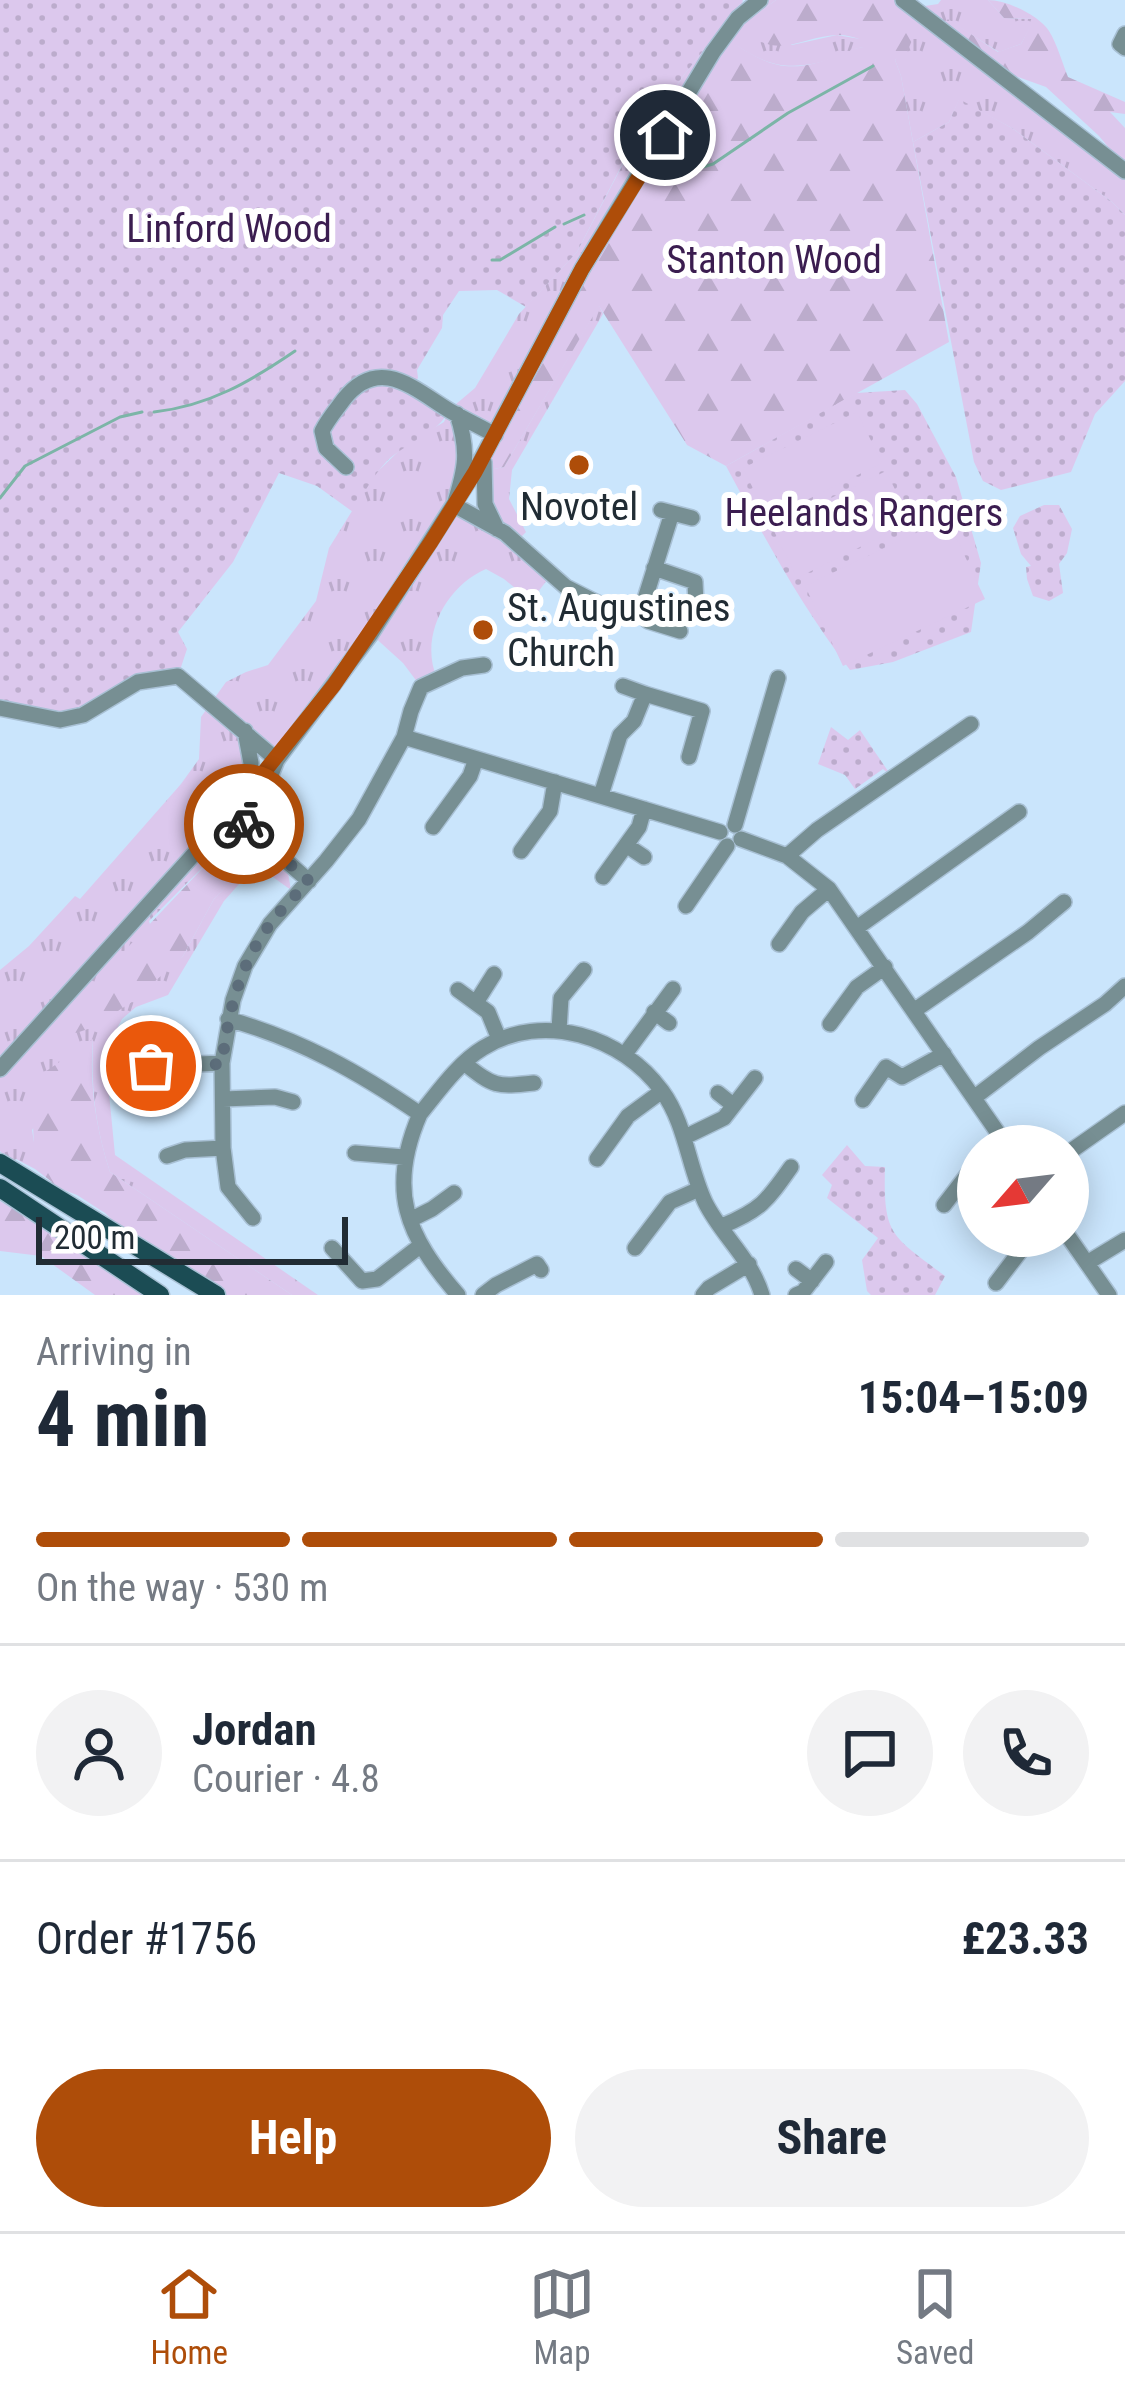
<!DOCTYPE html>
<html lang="en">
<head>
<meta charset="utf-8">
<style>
  :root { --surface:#fff; --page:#f2f2f3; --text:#1f2937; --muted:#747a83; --line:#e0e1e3; --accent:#ae4d09 }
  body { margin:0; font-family:"Roboto Condensed",sans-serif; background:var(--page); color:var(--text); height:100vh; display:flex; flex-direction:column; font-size:45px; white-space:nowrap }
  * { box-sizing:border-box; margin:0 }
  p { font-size:39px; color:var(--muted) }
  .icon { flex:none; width:66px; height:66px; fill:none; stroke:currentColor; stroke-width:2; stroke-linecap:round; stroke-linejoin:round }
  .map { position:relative; height:1295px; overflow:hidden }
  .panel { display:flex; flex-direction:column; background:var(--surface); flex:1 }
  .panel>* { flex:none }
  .needle { width:78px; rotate:242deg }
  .tools { position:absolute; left:957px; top:1125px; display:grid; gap:24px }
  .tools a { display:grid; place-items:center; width:132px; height:132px; border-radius:50%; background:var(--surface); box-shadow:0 6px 30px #0003; font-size:60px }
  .scale { position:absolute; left:36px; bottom:30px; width:312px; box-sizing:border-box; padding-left:12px; border:6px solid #212c34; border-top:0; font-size:33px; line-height:42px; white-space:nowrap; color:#212c34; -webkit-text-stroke:9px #fff; paint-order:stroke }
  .pin { position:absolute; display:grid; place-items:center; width:102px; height:102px; color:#fff; margin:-51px; border:6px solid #fff; border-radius:50%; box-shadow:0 3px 12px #0007 }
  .courier { position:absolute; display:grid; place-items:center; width:120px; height:120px; margin:-60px; border:9px solid #ae4d09; border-radius:50%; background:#fff; color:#222; box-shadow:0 3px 15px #0007 }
  .headline em { font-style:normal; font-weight:700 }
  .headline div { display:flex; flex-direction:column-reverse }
  .headline { display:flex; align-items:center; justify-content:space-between; height:204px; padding:0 36px }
  h1 { font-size:78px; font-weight:700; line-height:90px }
  .bar { display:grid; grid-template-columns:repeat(4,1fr); gap:18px 12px; align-content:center; height:144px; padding:0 36px }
  .bar i { height:15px; border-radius:9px; background:var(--line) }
  .bar .selected { background:var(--accent) }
  .bar p { grid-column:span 4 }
  .line { display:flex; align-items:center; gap:30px; padding:0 36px; border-top:3px solid var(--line) }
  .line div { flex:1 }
  .round { display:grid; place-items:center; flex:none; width:126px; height:126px; border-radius:63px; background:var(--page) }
  .action { display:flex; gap:24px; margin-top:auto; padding:24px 36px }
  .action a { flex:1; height:138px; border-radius:72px; background:var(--accent); color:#fff; font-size:48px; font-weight:700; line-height:138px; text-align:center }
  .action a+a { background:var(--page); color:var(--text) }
  .tabs { display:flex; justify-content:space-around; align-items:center; height:168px; border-top:3px solid var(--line); background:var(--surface); font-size:33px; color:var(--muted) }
  .tabs a { display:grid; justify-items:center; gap:6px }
  .tabs .selected { color:var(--accent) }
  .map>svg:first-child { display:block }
  .grass { fill:url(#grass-tufts); fill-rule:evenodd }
  .forest { fill:url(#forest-firs) }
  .park { fill:url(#park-dots) }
  .garden { fill:#dcc8ed }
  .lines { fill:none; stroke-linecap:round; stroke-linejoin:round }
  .stream { stroke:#7cb5a7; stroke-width:3 }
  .minor-casing { stroke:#a8c0d4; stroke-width:18 }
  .major-casing { stroke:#a8c0d4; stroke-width:21 }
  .minor { stroke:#778f93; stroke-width:15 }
  .major { stroke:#1b4c54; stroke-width:18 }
  .done { stroke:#5c6d7a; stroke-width:12; stroke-dasharray:0 21.6 }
  .route { stroke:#ae4d09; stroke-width:15 }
  .poi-dot { fill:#ae4d09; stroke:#fff; stroke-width:4.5 }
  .labels { text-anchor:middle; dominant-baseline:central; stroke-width:12; stroke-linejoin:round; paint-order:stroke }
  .park-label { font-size:39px; fill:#3b1d50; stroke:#fff }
  .poi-label { font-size:39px; fill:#212c34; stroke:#fff }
</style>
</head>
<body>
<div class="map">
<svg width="1125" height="1295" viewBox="0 0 1125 1295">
  <defs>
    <pattern id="grass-tufts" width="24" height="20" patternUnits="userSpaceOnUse" patternTransform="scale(3)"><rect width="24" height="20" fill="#dcc8ed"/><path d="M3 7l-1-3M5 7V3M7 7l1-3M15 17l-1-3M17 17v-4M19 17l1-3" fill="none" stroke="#bcaccc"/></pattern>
    <pattern id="forest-firs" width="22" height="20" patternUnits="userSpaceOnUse" patternTransform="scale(3)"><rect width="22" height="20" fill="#dcc8ed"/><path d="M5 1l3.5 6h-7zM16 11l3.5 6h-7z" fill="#bcaccc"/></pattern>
    <pattern id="park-dots" width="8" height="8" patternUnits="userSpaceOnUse" patternTransform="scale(3)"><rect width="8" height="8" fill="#dcc8ed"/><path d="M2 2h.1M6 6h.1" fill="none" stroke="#bcaccc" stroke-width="1.8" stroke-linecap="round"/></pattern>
  </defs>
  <rect width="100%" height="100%" fill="#cae5fc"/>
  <path class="grass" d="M 743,0 L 739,15 L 760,0 L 776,0 L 753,17 L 792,45 L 837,35 L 860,39 L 864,47 C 847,49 833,60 817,63 C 775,72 757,58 724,38 L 495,435 L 459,416 L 463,434 L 454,504 L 495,528 L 484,471 L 504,467 L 599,305 L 603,314 L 512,470 L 509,499 L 526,532 L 516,542 L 551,575 L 531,601 L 504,579 L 486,569 C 446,586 419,637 437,678 L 421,687 L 403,663 L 371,634 L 277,760 L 247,733 L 251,763 L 232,813 L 252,841 L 288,873 L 291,890 L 256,865 L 224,901 L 168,995 L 136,1007 L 122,1019 L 105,1052 L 115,1155 L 318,1295 L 292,1295 L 110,1172 C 95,1125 91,1089 93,1040 L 32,1130 L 37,1161 L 35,1169 L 16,1159 L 12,1163 L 0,1151 L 0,970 L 29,946 L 75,896 L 80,899 L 181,784 L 199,759 L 201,717 L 226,682 L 246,672 L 268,665 L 316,601 L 329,548 L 375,474 L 405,445 L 444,422 L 449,410 L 475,388 L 519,314 L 577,252 L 625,160 L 684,75 ZM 238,839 L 256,854 L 214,899 L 183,956 L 164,971 L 149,921 L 217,853 Z
    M 903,0 L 916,0 L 925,6 L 938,4 L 941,0 L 988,0 L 1004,18 L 1035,19 L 1021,44 L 999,52 L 948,20 L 1125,171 L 1125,215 L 1112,202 L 1012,128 L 959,100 L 949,122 L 913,142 L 901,76 L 895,60 L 901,54 Z"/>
  <path class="forest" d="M 776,0 L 903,0 L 923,15 L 907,52 L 895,60 L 901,76 L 949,342 L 726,466 L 687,445 L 599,306 L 504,467 L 484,471 L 484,453 L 723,37 C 755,56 776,74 816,63 C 833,59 842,50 863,47 L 859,39 C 853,37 846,35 839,35 C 806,35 781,59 750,35 L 753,17 Z
    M 988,0 C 1006,0 1039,15 1049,31 C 1057,44 1062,62 1068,77 L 1125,102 L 1125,114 L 1110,112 L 1125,128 L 1125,167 L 1099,136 L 1046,87 L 990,67 L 942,28 L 948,19 L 998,52 L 1021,44 L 1034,19 L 1004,18 Z
    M 238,839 L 257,854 L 214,899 L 183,956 L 132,1002 L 91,1028 L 76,1033 L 69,1028 L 75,1003 L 217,853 Z
    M 93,1039 C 89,1085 96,1128 110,1172 L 292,1295 L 216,1295 L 144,1250 L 105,1213 L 77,1195 L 51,1185 L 52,1182 L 35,1169 L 32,1103 L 42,1074 Z
    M 0,1201 L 155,1295 L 95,1295 L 41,1256 L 0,1251 Z"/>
  <path class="park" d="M 0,0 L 743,0 L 684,75 L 625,159 L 577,252 L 526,307 L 497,290 L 459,291 L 443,315 L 442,328 L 417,370 L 418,378 L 411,386 L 449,410 C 439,434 405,443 387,461 C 373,476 363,494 353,512 L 317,486 L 279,473 L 233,562 L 178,632 L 187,649 L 178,676 L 159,677 L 83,715 L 0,708 Z
    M 959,99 L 1012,128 L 1112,202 L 1125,215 L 1125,381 L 1095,414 L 1071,472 L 1001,490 L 983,481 L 974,462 L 913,142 L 949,122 Z
    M 905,390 L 917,404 L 956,477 L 981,563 L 971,632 L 893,662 L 850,670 C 801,606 764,537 726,466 L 856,393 Z
    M 1044,505 L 1059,505 L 1072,529 L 1067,553 L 1059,564 L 1063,593 L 1049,601 L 1033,596 L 1027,579 L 1026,567 L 1031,566 L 1021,554 L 1013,528 L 1020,516 Z
    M 831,727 L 848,740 L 860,730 L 892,777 L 883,769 L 855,789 L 845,775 L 818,764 Z
    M 847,1145 L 865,1166 L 885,1167 C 883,1237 892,1235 945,1276 L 935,1295 L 871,1295 L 867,1291 L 862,1260 L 878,1238 L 827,1198 L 832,1185 L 822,1175 Z"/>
  <path class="garden" d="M 857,412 L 882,463 L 768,519 L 743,468 Z
    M 886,471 L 911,522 L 797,578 L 772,527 Z
    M 947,518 L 985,599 L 843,666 L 805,586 Z"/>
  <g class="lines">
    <path class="stream" d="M 662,179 L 713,164 L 788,113 L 873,66
      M 564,224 L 584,215
      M 492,260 L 500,260 L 555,227
      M 154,412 C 209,406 251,381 295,351
      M 0,498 L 25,466 L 120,417 L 142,412"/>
    <defs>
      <path id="minor" d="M 903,0 L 1125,171
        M 1125,34 L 1120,44 L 1125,48
        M 457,414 C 469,451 466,468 454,505 L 505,533 L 566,587 L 619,614 L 631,613 L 644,602 L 672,513
        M 484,462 L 485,504 L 497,529
        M 346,467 L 326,448 L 322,431 C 328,419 336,410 344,399 C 380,354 415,390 452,412 C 466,420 481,427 495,435
        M 661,510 L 692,518
        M 654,568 L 695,582 L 696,604
        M 637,610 L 648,621 L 680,631
        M 623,686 L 645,694
        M 0,708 L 60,720 L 83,715 L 138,682 L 178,676 L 277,760 L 263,794 L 258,837
        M 245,731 L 251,763 L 246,790
        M 404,737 L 720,832
        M 601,795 L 620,735 L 634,721 L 645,694 L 702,711 L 689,757
        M 231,813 L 309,881
        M 735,825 L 778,678
        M 433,827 L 470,776 L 476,759
        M 741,839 L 787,856 L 829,889 L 1007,1146
        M 626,845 L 644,857
        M 521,851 L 550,811 L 555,782
        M 787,856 L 817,830 L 971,724
        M 603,877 L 639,827 L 644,809
        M 686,906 L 727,846
        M 858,927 L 1019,812
        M 779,944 L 802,912 L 829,889
        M 458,990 L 488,1012 L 499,1039
        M 477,1001 L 494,974
        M 915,1010 L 1028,932 L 1064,902
        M 654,1012 L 669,1023
        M 228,1019 C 301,1040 357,1071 420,1114 C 438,1092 458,1063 483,1048 C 543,1011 622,1036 662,1091 C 686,1124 688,1166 705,1202 C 721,1235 751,1258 762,1295
        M 830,1024 L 857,987 L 885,967
        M 559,1030 L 561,998 L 584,970
        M 625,1054 L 673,989
        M 464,1063 C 494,1087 496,1087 534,1083
        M 151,1066 L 222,1063
        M 0,1069 L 231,813 L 277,760 L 371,634 L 475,471 L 582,269 L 713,52 L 738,18 L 760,0
        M 718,1093 L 733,1105
        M 975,1097 L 1039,1048 L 1105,1004 L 1125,986
        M 223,1099 L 275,1097 L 293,1102
        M 863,1100 L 886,1067 L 902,1077 L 944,1054
        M 420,1114 C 387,1190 406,1235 458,1295
        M 685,1137 L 724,1118 L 755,1078
        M 355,1153 L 404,1157
        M 1068,1153 L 1125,1113
        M 167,1156 L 185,1150 L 223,1148
        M 597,1159 L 628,1116 L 662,1091
        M 944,1205 L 978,1161
        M 253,1218 L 228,1187 L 223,1148 L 222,1063 L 233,1000 L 245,966 L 270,924 L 326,861 L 359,819 L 404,737 L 411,711 L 421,687 L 462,668 L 484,665
        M 410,1220 L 432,1209 L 454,1193
        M 722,1226 C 761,1210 767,1201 791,1167
        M 1068,1236 L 1109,1295
        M 332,1248 L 362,1281 L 377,1279 L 420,1246
        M 635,1248 L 670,1202 L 699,1189
        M 1087,1263 L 1125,1240
        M 796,1269 L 812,1281
        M 996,1283 L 1028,1241 L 1038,1236
        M 483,1295 L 496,1285 L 537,1264 L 541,1270
        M 703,1295 L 709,1288 L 749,1264
        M 796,1295 L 803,1292 L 826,1262"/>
      <path id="major" d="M 0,1163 L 216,1295
        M 0,1188 L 160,1295"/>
    </defs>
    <use href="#minor" class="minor-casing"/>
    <use href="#major" class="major-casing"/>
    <use href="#minor" class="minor"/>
    <use href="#major" class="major"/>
  </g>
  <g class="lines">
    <path class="done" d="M 151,1066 L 222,1064 C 228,1013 239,965 271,923 C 282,908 296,895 309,881 L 244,824"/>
    <path class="route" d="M 244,824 L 231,813 L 334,685 L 431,542 L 475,472 L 582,269 L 665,135"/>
  </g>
  <g class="poi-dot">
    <circle cx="579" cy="465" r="12"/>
    <circle cx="483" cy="630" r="12"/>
  </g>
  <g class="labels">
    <g class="park-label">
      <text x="229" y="229">Linford Wood</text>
      <text x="774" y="260">Stanton Wood</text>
      <text x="864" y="513">Heelands Rangers</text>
    </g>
    <g class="poi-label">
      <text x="579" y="507">Novotel</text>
      <text x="507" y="608" text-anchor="start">St. Augustines<tspan x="507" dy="45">Church</tspan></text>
    </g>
  </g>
</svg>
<div class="tools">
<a><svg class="needle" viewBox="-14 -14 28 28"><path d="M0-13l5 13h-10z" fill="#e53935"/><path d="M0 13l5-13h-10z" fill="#747a83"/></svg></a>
</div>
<div class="scale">200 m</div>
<div class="pin" style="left:151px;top:1066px;background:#ea580c"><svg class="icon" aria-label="bag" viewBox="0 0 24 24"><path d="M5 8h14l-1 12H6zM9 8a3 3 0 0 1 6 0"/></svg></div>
<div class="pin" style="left:665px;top:135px;background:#1f2937"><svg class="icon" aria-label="home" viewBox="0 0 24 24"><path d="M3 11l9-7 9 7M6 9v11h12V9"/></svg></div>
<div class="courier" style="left:244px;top:824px"><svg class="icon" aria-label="bike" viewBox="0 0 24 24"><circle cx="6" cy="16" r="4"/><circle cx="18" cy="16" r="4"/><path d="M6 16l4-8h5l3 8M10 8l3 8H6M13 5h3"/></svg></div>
</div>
<section class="panel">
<div class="headline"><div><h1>4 min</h1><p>Arriving in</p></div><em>15:04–15:09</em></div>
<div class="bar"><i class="selected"></i><i class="selected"></i><i class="selected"></i><i></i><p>On the way · 530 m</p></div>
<div class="line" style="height:216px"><a class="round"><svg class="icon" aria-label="person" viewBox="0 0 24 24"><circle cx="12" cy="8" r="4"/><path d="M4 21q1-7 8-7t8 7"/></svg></a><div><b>Jordan</b><p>Courier · 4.8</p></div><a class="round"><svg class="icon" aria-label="chat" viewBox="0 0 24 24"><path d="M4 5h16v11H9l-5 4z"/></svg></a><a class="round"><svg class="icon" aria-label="phone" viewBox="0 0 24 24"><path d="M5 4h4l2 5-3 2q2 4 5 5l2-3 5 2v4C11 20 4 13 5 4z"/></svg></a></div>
<div class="line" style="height:156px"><div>Order #1756</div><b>£23.33</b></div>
<div class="action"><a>Help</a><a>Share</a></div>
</section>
<nav class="tabs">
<a class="selected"><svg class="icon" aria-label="home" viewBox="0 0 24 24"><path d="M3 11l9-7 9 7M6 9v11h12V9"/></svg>Home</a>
<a><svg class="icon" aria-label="map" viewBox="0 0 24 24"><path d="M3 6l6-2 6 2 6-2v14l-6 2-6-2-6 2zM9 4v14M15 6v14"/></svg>Map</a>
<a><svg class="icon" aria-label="saved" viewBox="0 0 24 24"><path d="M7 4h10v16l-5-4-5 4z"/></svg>Saved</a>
</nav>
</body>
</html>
